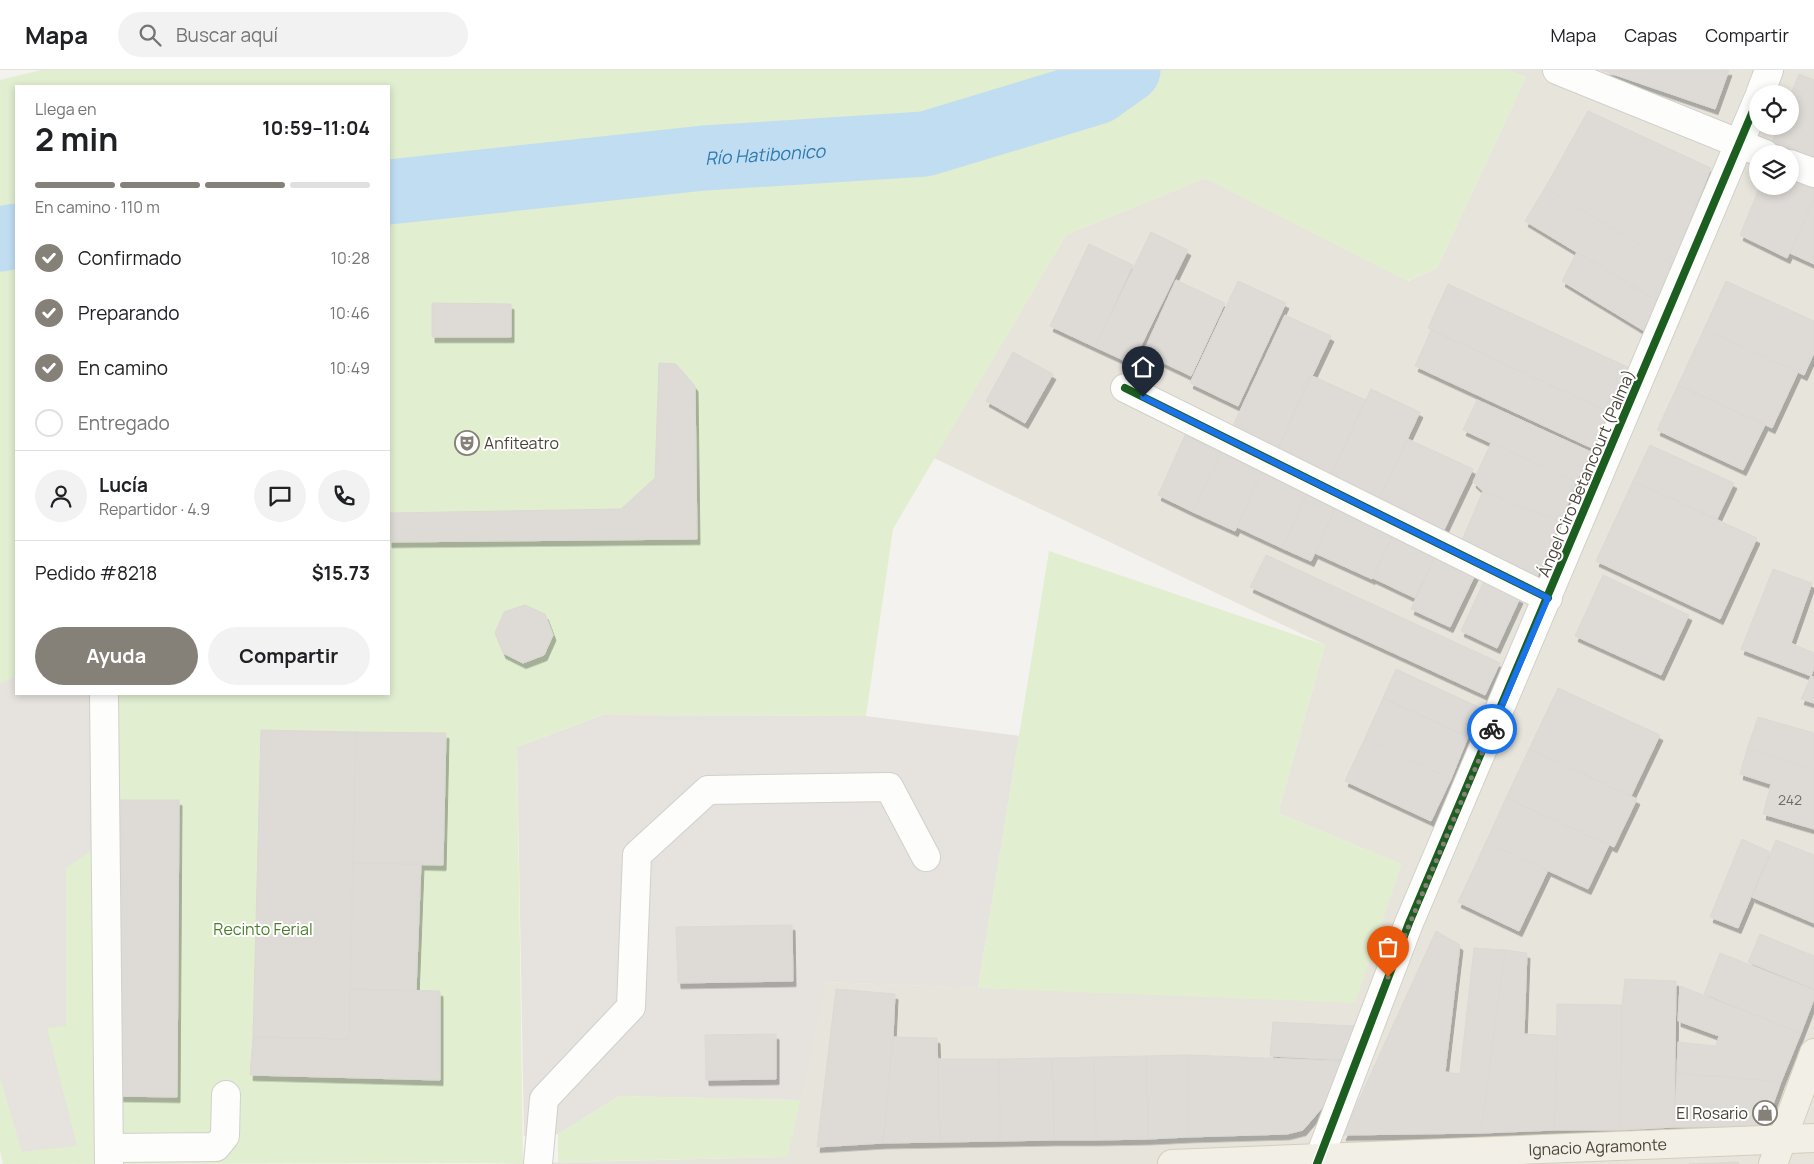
<!DOCTYPE html>
<html lang="es">
<head>
<meta charset="utf-8">
<style>
  :root { --surface:#fff; --page:#f2f2f2; --text:#202124; --muted:#757577; --line:#e0e0e0; --accent:#868178 }
  body { margin:0; font-family:Manrope,sans-serif; background:var(--page); color:var(--text); height:100vh; display:flex; flex-direction:column; font-size:19px; white-space:nowrap }
  * { box-sizing:border-box; margin:0 }
  p { font-size:16px; color:var(--muted) }
  .icon { flex:none; width:28px; height:28px; fill:none; stroke:currentColor; stroke-width:2; stroke-linecap:round; stroke-linejoin:round }
  .map { position:relative; flex:1; overflow:hidden }
  .panel { position:absolute; left:15px; top:15px; width:375px; height:610px; display:flex; flex-direction:column; background:var(--surface); border-radius:0px; box-shadow:0 2px 8px #0003 }
  .panel>* { flex:none }
  .controls { position:absolute; left:1749px; top:15px; display:grid; gap:10px }
  .controls a { display:grid; place-items:center; width:50px; height:50px; border-radius:50%; background:var(--surface); box-shadow:0 2px 8px #0003; font-size:25px }
  .pin { position:absolute; display:grid; place-items:center; width:42px; height:42px; color:#fff; margin:-51px -21px; border-radius:50% 50% 50% 0; rotate:-45deg; box-shadow:0 0 5px #0007 }
  .pin .icon { rotate:45deg }
  .courier { position:absolute; display:grid; place-items:center; width:50px; height:50px; margin:-25px; border:4px solid #1a73e8; border-radius:50%; background:#fff; color:#222; box-shadow:0 1px 6px #0007 }
  .overview em { font-style:normal; font-weight:700 }
  .overview div { display:flex; flex-direction:column-reverse }
  .overview { display:flex; align-items:center; justify-content:space-between; height:85px; padding:0 20px }
  h1 { font-size:32px; font-weight:700; line-height:38px }
  .bar { display:grid; grid-template-columns:repeat(4,1fr); gap:8px 5px; align-content:center; height:60px; padding:0 20px }
  .bar i { height:6px; border-radius:4px; background:var(--line) }
  .bar .selected { background:var(--accent) }
  .bar p { grid-column:span 4 }
  .line { display:flex; align-items:center; gap:12px; padding:0 20px; border-top:1px solid var(--line) }
  .line div { flex:1 }
  .round { display:grid; place-items:center; flex:none; width:52px; height:52px; border-radius:26px; background:var(--page) }
  ol { padding:0 20px; list-style:none }
  li { display:flex; align-items:center; gap:15px; height:55px }
  li p { margin-inline-start:auto }
  li .icon { padding:5px; border-radius:50%; background:var(--accent); color:#fff; stroke-width:4 }
  li:last-child { color:var(--muted) }
  li i { width:28px; height:28px; border:2px solid var(--line); border-radius:50% }
  .action { display:flex; gap:10px; margin-top:auto; padding:10px 20px }
  .action a { flex:1; height:58px; border-radius:30px; background:var(--accent); color:#fff; font-size:20px; font-weight:700; line-height:58px; text-align:center }
  .action a+a { background:var(--page); color:var(--text) }
  header { display:flex; align-items:center; gap:30px; box-sizing:border-box; height:70px; padding:0 25px; background:var(--surface); border-bottom:1px solid var(--line) }
  header strong { font-size:24px }
  nav { display:flex; gap:28px; margin-inline-start:auto; font-size:18px }
  .search { width:350px; height:45px; background:var(--page); display:flex; align-items:center; gap:12px; box-sizing:border-box; padding:0 18px; border-radius:28px; color:var(--muted); font-size:19px }
  .map>svg:first-child { display:block }
  .residential { fill:#e7e4dc; fill-rule:evenodd }
  .industrial { fill:#e6e2de }
  .green { fill:#e1eecf; fill-rule:evenodd }
  .parking { fill:#e6e3df }
  .lines { fill:none; stroke-linecap:round; stroke-linejoin:round }
  .river { stroke:#c0ddf1; stroke-width:65 }
  .building { fill:#dedbd6; stroke:#dcd9d4; filter:url(#shadow) }
  .minor-casing { stroke:#d2d0cb; stroke-width:30 }
  .major-casing { stroke:#d6cebb; stroke-width:30 }
  .minor { stroke:#fdfdfc; stroke-width:28 }
  .major { stroke:#f2efe6; stroke-width:28 }
  .cycleway-casing { stroke:#fff; stroke-width:11 }
  .cycleway { stroke:#1b5e20; stroke-width:8 }
  .done { stroke:#868178; stroke-width:5; stroke-dasharray:0 9 }
  .route { stroke:#1a73e8; stroke-width:6 }
  .labels { text-anchor:middle; dominant-baseline:central; stroke-width:4; stroke-linejoin:round; paint-order:stroke }
  .number-label { font-size:14px; fill:#706a61 }
  .poi-label { font-size:16px; fill:#4b4439; stroke:#fff; text-anchor:start }
  .street-label { font-size:16px; fill:#4b4439; stroke:#fff }
  .park-label { font-size:16px; fill:#4a7f2a; stroke:#fff }
  .water-label { font-size:18px; font-style:italic; fill:#2e7ab2; stroke:#fff }
</style>
</head>
<body>
<header>
<strong>Mapa</strong>
<div class="search"><svg class="icon" aria-label="search" viewBox="0 0 24 24"><circle cx="10" cy="10" r="6"/><path d="M15 15l6 6"/></svg>Buscar aquí</div>
<nav><a>Mapa</a><a>Capas</a><a>Compartir</a></nav>
</header>
<div class="map">
<svg width="1814" height="1094" viewBox="0 0 1814 1094">
  <defs>
    <filter id="shadow"><feDropShadow dx="3" dy="5.5" stdDeviation="0" flood-color="#0004"/></filter>
  </defs>
  <rect width="100%" height="100%" fill="#f4f2ee"/>
  <path class="residential" d="M 1508,0 L 1814,0 L 1814,1094 L 486,1094 L 787,1087 L 825,912 L 1355,932 L 1401,794 L 1278,743 L 1325,575 L 934,388 L 1066,165 L 1205,108 L 1408,211 L 1437,198 L 1526,7 ZM 1758,24 L 1790,24 L 1790,56 L 1758,56 ZM 1758,84 L 1790,84 L 1790,116 L 1758,116 Z"/>
  <path class="industrial" d="M 603,645 L 866,646 L 1019,666 L 978,918 L 826,912 L 800,1030 L 619,1026 L 558,1064 L 524,1066 L 517,677 Z"/>
  <path class="green" d="M 41,0 L 1508,0 L 1526,7 L 1437,198 L 1407,211 L 1205,108 L 1066,165 L 893,459 L 866,646 L 603,645 L 517,677 L 523,1093 L 3,1094 L 0,1081 L 0,10 ZM 16,16 L 389,16 L 389,624 L 16,624 Z
    M 1049,481 L 1325,575 L 1278,743 L 1401,794 L 1355,933 L 978,918 Z
    M 619,1026 L 800,1030 L 788,1087 L 558,1092 L 558,1064 Z"/>
  <path class="parking" d="M 16,606 L 16,624 L 104,624 L 105,771 L 66,798 L 66,956 L 47,958 L 77,1076 L 22,1082 L 0,1007 L 0,614 Z"/>
  <g class="lines">
    <g class="river">
      <path id="s1" d="M 389,122 L 704,88 L 925,74 L 1097,22 L 1128,0"/>
      <path d="M 0,169 L 16,166"/>
    </g>
  </g>
  <path class="building" d="M 1601,0 L 1729,0 L 1715,39 Z
    M 1799,4 L 1814,10 L 1814,88 L 1772,72 L 1778,56 L 1790,56 L 1790,26 Z
    M 1588,41 L 1711,98 L 1673,195 L 1545,118 Z
    M 1790,106 L 1814,117 L 1814,130 L 1787,188 L 1740,165 L 1760,116 L 1790,116 Z
    M 1545,118 L 1673,195 L 1659,232 L 1525,151 Z
    M 1814,130 L 1814,194 L 1790,183 Z
    M 1151,162 L 1188,180 L 1132,294 L 1095,277 Z
    M 1089,174 L 1133,195 L 1095,277 L 1050,256 Z
    M 1577,182 L 1659,232 L 1646,262 L 1562,211 Z
    M 1176,210 L 1225,233 L 1191,306 L 1143,283 Z
    M 1238,211 L 1286,233 L 1238,336 L 1190,313 Z
    M 1726,211 L 1814,251 L 1814,283 L 1804,305 L 1704,259 Z
    M 1448,214 L 1632,299 L 1611,343 L 1428,258 Z
    M 432,233 L 511,234 L 511,267 L 432,267 Z
    M 1285,245 L 1331,266 L 1277,381 L 1231,360 Z
    M 1704,259 L 1798,302 L 1772,358 L 1678,315 Z
    M 1431,260 L 1611,343 L 1594,379 L 1415,296 Z
    M 1013,282 L 1053,304 L 1025,353 L 986,331 Z
    M 659,293 L 676,294 L 695,316 L 697,469 L 389,472 L 389,443 L 621,439 L 655,408 Z
    M 1310,305 L 1366,330 L 1329,409 L 1277,381 Z
    M 1678,315 L 1765,355 L 1743,400 L 1657,360 Z
    M 1371,319 L 1420,342 L 1378,432 L 1329,409 Z
    M 1477,330 L 1591,382 L 1576,412 L 1463,360 Z
    M 1185,365 L 1221,382 L 1193,442 L 1158,425 Z
    M 1408,369 L 1473,399 L 1443,462 L 1378,432 Z
    M 1491,373 L 1576,412 L 1561,452 L 1483,421 L 1473,412 Z
    M 1650,375 L 1734,413 L 1717,449 L 1633,411 Z
    M 1221,382 L 1262,401 L 1235,461 L 1193,442 Z
    M 1262,401 L 1308,422 L 1282,478 L 1237,457 Z
    M 1633,411 L 1757,468 L 1720,549 L 1596,491 Z
    M 1483,421 L 1561,452 L 1537,507 L 1460,475 Z
    M 1307,425 L 1336,438 L 1311,491 L 1282,478 Z
    M 1336,438 L 1393,464 L 1372,509 L 1315,483 Z
    M 1393,464 L 1436,485 L 1415,528 L 1373,508 Z
    M 1266,485 L 1500,593 L 1485,625 L 1250,517 Z
    M 1436,485 L 1476,503 L 1450,557 L 1411,539 Z
    M 1773,499 L 1812,513 L 1791,573 L 1814,583 L 1814,598 L 1811,606 L 1741,579 Z
    M 1603,505 L 1689,545 L 1661,605 L 1575,566 Z
    M 1484,511 L 1520,528 L 1497,578 L 1461,561 Z
    M 525,535 L 545,544 L 553,565 L 544,585 L 523,593 L 503,583 L 495,563 L 504,542 Z
    M 1396,599 L 1481,638 L 1468,667 L 1383,628 Z
    M 1811,606 L 1814,607 L 1814,633 L 1801,629 Z
    M 1558,618 L 1660,665 L 1631,726 L 1529,679 Z
    M 1383,628 L 1468,667 L 1451,709 L 1365,668 Z
    M 1758,647 L 1814,663 L 1814,699 L 1747,679 Z
    M 261,660 L 356,662 L 349,969 L 253,967 Z
    M 356,662 L 446,663 L 443,795 L 353,793 Z
    M 1365,668 L 1451,709 L 1431,751 L 1345,711 Z
    M 1529,679 L 1637,729 L 1614,777 L 1506,728 Z
    M 1747,679 L 1814,699 L 1814,759 L 1763,744 L 1771,714 L 1740,704 Z
    M 1506,728 L 1609,775 L 1588,819 L 1486,772 Z
    M 116,730 L 179,730 L 177,1027 L 114,1026 Z
    M 1742,769 L 1770,782 L 1738,858 L 1710,847 Z
    M 1776,770 L 1814,785 L 1814,853 L 1752,827 Z
    M 1486,772 L 1548,800 L 1519,861 L 1458,832 Z
    M 353,793 L 421,793 L 416,921 L 350,919 Z
    M 792,855 L 793,911 L 678,913 L 676,857 Z
    M 1436,861 L 1460,875 L 1445,1002 L 1460,1004 L 1474,878 L 1505,880 L 1481,1063 L 1343,1065 Z
    M 1760,864 L 1814,886 L 1814,919 L 1748,892 Z
    M 1505,880 L 1527,883 L 1524,964 L 1557,966 L 1555,1060 L 1481,1063 Z
    M 1720,883 L 1814,920 L 1814,929 L 1801,963 L 1704,924 Z
    M 1625,909 L 1676,911 L 1674,1057 L 1620,1060 L 1622,935 Z
    M 1680,916 L 1801,963 L 1781,1012 L 1677,1003 L 1678,972 L 1716,976 L 1719,966 L 1678,951 Z
    M 350,919 L 440,921 L 440,1010 L 250,1005 L 253,967 L 349,969 Z
    M 836,919 L 895,924 L 893,967 L 883,1073 L 817,1077 Z
    M 1557,934 L 1622,935 L 1620,1060 L 1555,1060 Z
    M 1273,952 L 1355,956 L 1343,990 L 1270,986 Z
    M 776,964 L 776,1009 L 706,1010 L 705,965 Z
    M 893,967 L 937,968 L 940,1072 L 883,1073 Z
    M 1188,985 L 1342,991 L 1327,1032 L 1303,1060 L 1287,1064 L 1188,1067 Z
    M 1188,985 L 1188,1067 L 1148,1069 L 1147,986 Z
    M 1147,986 L 1148,1069 L 1096,1070 L 1094,987 Z
    M 1094,987 L 1096,1070 L 1054,1070 L 1052,988 Z
    M 1052,988 L 1054,1070 L 1000,1071 L 999,989 Z
    M 938,989 L 999,989 L 1000,1071 L 940,1072 Z
    M 1677,1003 L 1781,1012 L 1765,1057 L 1674,1057 Z
    M 1738,1092 L 1739,1094 L 1689,1094 Z"/>
  <g class="lines">
    <defs>
      <path id="minor" d="M 1557,0 L 1765,84
        M 1760,24 L 1769,0
        M 1790,94 L 1814,103
        M 1125,318 L 1548,528
        M 104,624 L 109,1094
        M 109,1078 L 216,1077 L 225,1066 L 226,1025
        M 538,1094 L 544,1029 L 631,937 L 637,785 L 708,720 L 889,717 L 926,787
        M 1317,1094 L 1409,853 L 1758,29"/>
      <g id="major">
        <path id="s2" d="M 1172,1094 L 1814,1068"/>
        <path d="M 1773,1094 L 1814,983"/>
      </g>
    </defs>
    <use href="#minor" class="minor-casing"/>
    <use href="#major" class="major-casing"/>
    <use href="#minor" class="minor"/>
    <use href="#major" class="major"/>
    <defs>
      <path id="cycleway" d="M 1125,318 L 1548,528
        M 1317,1094 L 1409,853 L 1758,29"/>
    </defs>
    <use href="#cycleway" class="cycleway-casing"/>
    <use href="#cycleway" class="cycleway"/>
  </g>
  <g class="lines">
    <path class="done" d="M 1388,907 L 1410,853 L 1492,659"/>
    <path class="route" d="M 1143,327 L 1548,528 L 1492,659"/>
  </g>
  <defs>
    <symbol id="theatre-ring" viewBox="-11 -11 22 22"><circle r="9.5" fill="#fff" stroke="#868178" stroke-width="1.5"/><path d="M-5-5.5Q0-4 5-5.5V0Q5 5 0 6Q-5 5-5 0ZM-3.3-2.5H-1v1.5H-3.3ZM1-2.5H3.3v1.5H1ZM-2.8 1Q0 5.5 2.8 1Z" fill="#868178"/></symbol>
    <symbol id="shop-ring" viewBox="-11 -11 22 22"><circle r="9.5" fill="#fff" stroke="#868178" stroke-width="1.5"/><path d="M-5-2.5h2.3a2.7 3.5 0 0 1 5.4 0H5L5.5 6h-11ZM-1.5-2.5h3a1.5 2.3 0 0 0-3 0Z" fill="#868178"/></symbol>
  </defs>
  <g fill-rule="evenodd">
    <use href="#theatre-ring" x="453" y="359" width="28" height="28"/>
    <use href="#shop-ring" x="1751" y="1029" width="28" height="28"/>
  </g>
  <g class="labels">
    <g class="number-label">
      <text x="1790" y="729">242</text>
    </g>
    <g class="poi-label">
      <text x="484" y="373">Anfiteatro</text>
      <text x="1748" y="1043" text-anchor="end">El Rosario</text>
    </g>
    <g class="street-label">
      <text transform="translate(1586 403) rotate(-67)">Ángel Ciro Betancourt (Palma)</text>
      <text stroke="none"><textPath href="#s2" startOffset="426">Ignacio Agramonte</textPath></text>
    </g>
    <g class="park-label">
      <text x="263" y="859">Recinto Ferial</text>
    </g>
    <g class="water-label">
      <text stroke="none"><textPath href="#s1" startOffset="378">Río Hatibonico</textPath></text>
    </g>
  </g>
</svg>
<div class="controls">
<a><svg class="icon" aria-label="locate" viewBox="0 0 24 24"><circle cx="12" cy="12" r="6"/><path d="M12 2v4M12 18v4M2 12h4M18 12h4"/></svg></a>
<a><svg class="icon" aria-label="layers" viewBox="0 0 24 24"><path d="M12 4l9 5-9 5-9-5zM3 14l9 5 9-5"/></svg></a>
</div>
<div class="pin" style="left:1388px;top:907px;background:#ea580c"><svg class="icon" aria-label="bag" viewBox="0 0 24 24"><path d="M5 8h14l-1 12H6zM9 8a3 3 0 0 1 6 0"/></svg></div>
<div class="pin" style="left:1143px;top:327px;background:#1f2937"><svg class="icon" aria-label="home" viewBox="0 0 24 24"><path d="M3 11l9-7 9 7M6 9v11h12V9"/></svg></div>
<div class="courier" style="left:1492px;top:659px"><svg class="icon" aria-label="bike" viewBox="0 0 24 24"><circle cx="6" cy="16" r="4"/><circle cx="18" cy="16" r="4"/><path d="M6 16l4-8h5l3 8M10 8l3 8H6M13 5h3"/></svg></div>
<section class="panel">
<div class="overview"><div><h1>2 min</h1><p>Llega en</p></div><em>10:59–11:04</em></div>
<div class="bar"><i class="selected"></i><i class="selected"></i><i class="selected"></i><i></i><p>En camino · 110 m</p></div>
<ol>
<li><svg class="icon" aria-label="check" viewBox="0 0 24 24"><path d="M5 12l5 5 9-10"/></svg>Confirmado<p>10:28</p></li>
<li><svg class="icon" aria-label="check" viewBox="0 0 24 24"><path d="M5 12l5 5 9-10"/></svg>Preparando<p>10:46</p></li>
<li><svg class="icon" aria-label="check" viewBox="0 0 24 24"><path d="M5 12l5 5 9-10"/></svg>En camino<p>10:49</p></li>
<li><i></i>Entregado</li>
</ol>
<div class="line" style="height:90px"><a class="round"><svg class="icon" aria-label="person" viewBox="0 0 24 24"><circle cx="12" cy="8" r="4"/><path d="M4 21q1-7 8-7t8 7"/></svg></a><div><b>Lucía</b><p>Repartidor · 4.9</p></div><a class="round"><svg class="icon" aria-label="chat" viewBox="0 0 24 24"><path d="M4 5h16v11H9l-5 4z"/></svg></a><a class="round"><svg class="icon" aria-label="phone" viewBox="0 0 24 24"><path d="M5 4h4l2 5-3 2q2 4 5 5l2-3 5 2v4C11 20 4 13 5 4z"/></svg></a></div>
<div class="line" style="height:65px"><div>Pedido #8218</div><b>$15.73</b></div>
<div class="action"><a>Ayuda</a><a>Compartir</a></div>
</section>
</div>
</body>
</html>
